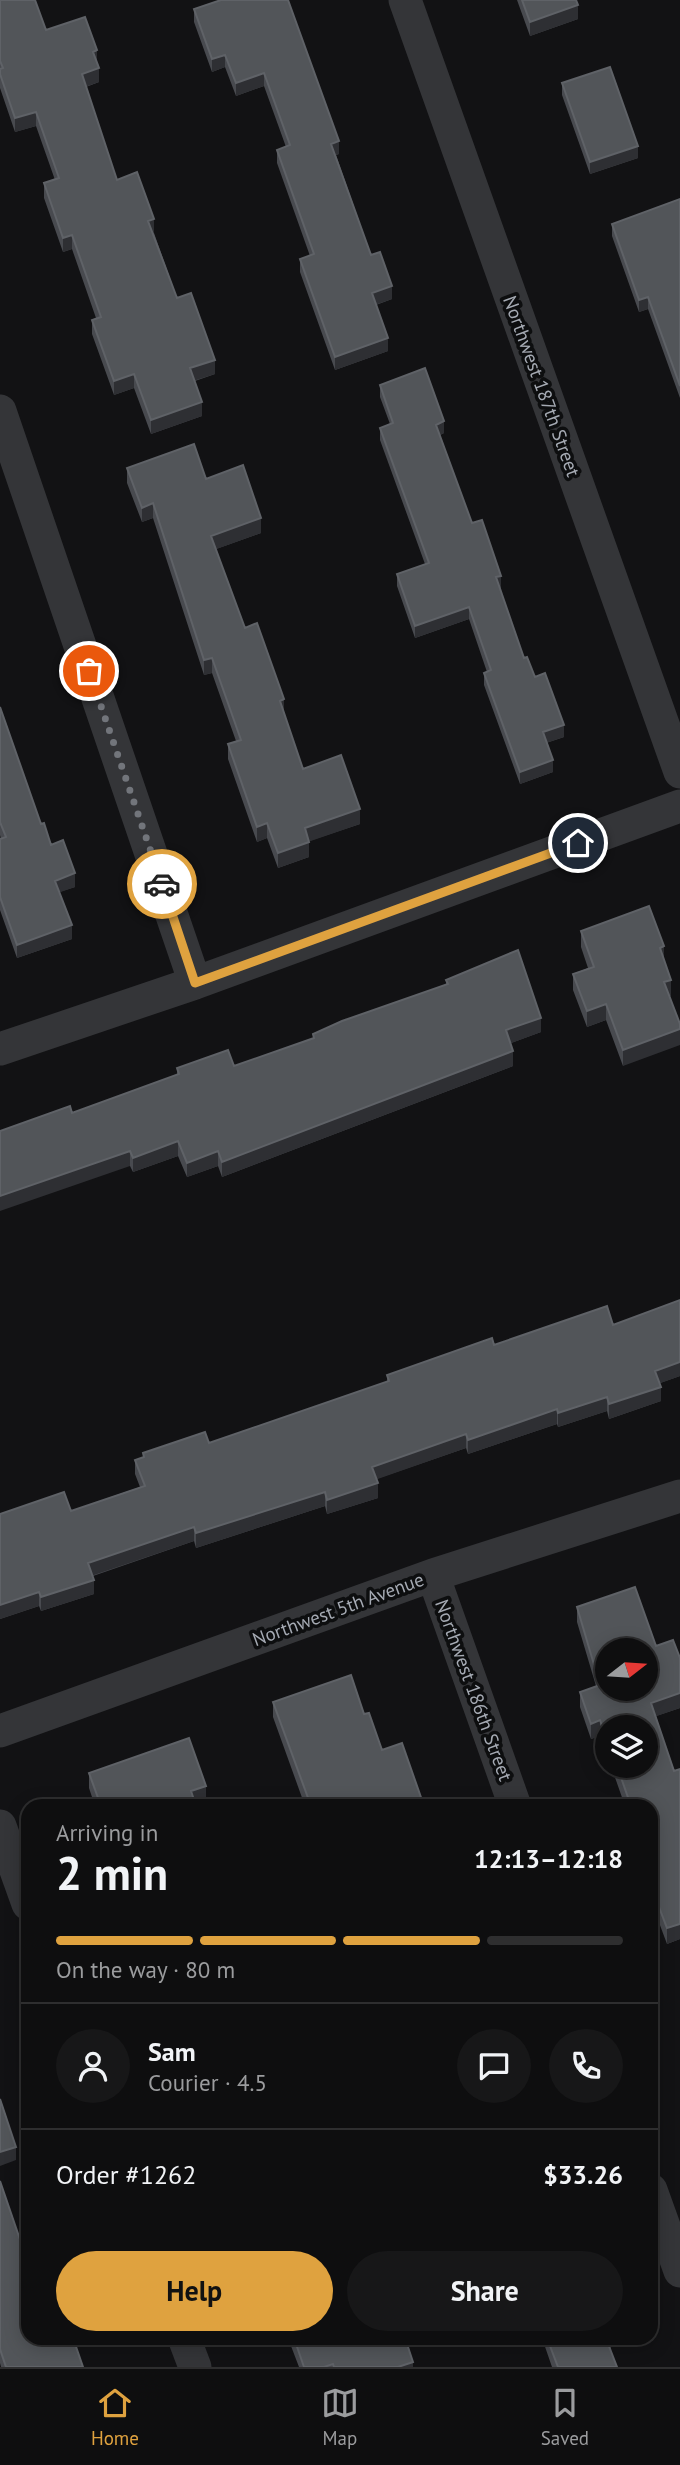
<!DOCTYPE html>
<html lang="en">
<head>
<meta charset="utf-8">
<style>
  :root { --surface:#0e0e0f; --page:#171718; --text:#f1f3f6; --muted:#9b9c9e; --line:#2e2e2f; --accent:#dfa23f }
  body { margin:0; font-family:"PT Sans",sans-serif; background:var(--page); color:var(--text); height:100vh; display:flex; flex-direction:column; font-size:26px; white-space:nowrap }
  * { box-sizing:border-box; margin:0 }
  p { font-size:23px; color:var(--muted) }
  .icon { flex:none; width:38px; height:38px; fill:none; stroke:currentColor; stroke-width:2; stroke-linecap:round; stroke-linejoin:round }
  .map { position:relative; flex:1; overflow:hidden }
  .side { position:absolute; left:21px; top:1799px; width:637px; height:546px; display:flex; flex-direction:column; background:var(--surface); border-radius:21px; box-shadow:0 4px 18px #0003,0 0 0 2px var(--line) }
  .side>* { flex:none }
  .needle { width:46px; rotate:73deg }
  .controls { position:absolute; left:595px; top:1638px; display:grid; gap:14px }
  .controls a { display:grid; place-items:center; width:63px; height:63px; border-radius:50%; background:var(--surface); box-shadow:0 4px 18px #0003,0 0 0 2px var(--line); font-size:35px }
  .pin { position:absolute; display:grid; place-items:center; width:60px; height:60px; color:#fff; margin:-30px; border:4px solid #fff; border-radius:50%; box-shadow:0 2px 7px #0007 }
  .courier { position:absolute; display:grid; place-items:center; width:70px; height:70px; margin:-35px; border:5px solid #dfa23f; border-radius:50%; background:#fff; color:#222; box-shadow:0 2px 9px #0007 }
  .summary em { font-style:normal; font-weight:800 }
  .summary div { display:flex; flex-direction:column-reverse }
  .summary { display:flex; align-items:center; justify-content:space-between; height:119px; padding:0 35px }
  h1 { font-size:46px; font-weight:800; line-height:52px }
  .bar { display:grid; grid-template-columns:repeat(4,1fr); gap:10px 7px; align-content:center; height:84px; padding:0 35px }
  .bar i { height:9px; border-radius:5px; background:var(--line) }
  .bar .active { background:var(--accent) }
  .bar p { grid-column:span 4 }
  .line { display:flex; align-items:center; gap:18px; padding:0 35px; border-top:2px solid var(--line) }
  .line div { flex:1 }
  .round { display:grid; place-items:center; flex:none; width:74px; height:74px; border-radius:37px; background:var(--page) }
  .cta { display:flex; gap:14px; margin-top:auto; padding:14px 35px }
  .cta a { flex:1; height:80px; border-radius:42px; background:var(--accent); color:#111; font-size:28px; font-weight:800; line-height:80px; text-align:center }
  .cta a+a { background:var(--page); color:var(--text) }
  .tabs { display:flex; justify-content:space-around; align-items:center; height:98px; border-top:2px solid var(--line); background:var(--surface); font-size:19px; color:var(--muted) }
  .tabs a { display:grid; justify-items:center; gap:4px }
  .tabs .active { color:var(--accent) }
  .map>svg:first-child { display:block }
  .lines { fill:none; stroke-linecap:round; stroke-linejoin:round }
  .street { stroke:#343538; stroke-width:33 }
  .wall { fill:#484a4f }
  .shaded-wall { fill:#2e2f33 }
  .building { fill:#525559; stroke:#5f6267; stroke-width:2; fill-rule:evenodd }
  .done { stroke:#72757b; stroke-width:7; stroke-dasharray:0 12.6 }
  .route { stroke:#dfa23f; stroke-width:9 }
  .labels { text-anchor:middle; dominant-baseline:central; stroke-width:7; stroke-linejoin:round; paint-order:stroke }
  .street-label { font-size:19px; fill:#a5aab3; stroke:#0d0e0f }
</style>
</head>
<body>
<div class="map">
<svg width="680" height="2367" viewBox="0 0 680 2367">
  <rect width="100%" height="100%" fill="#121214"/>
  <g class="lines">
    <path class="street" d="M 405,0 L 680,772
      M 0,411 L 195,983
      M 0,1049 L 195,983 L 680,806
      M 433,1575 L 515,1806
      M 0,1731 L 433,1575 L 680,1496
      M 0,1826 L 28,1904
      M 651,2190 L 680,2271
      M 184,2338 L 195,2367"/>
  </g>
  <path class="wall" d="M 0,0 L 97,64 L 99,82 L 86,87 L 117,180 L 154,233 L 177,298 L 215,374 L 195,381 L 202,416 L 151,434 L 134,388 L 114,395 L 92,334 L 92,320 L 96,318 L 72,249 L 63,252 L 44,198 L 44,183 L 55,180 L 36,126 L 15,132 L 0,88 Z
    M 221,0 L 339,154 L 336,155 L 371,255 L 392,299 L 376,305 L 388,351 L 335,370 L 300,272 L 300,259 L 310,256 L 277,163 L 277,150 L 286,147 L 264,86 L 236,96 L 225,67 L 212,72 L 194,22 L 194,9 Z
    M 517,0 L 576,0 L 578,19 L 530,36 Z
    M 562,83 L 638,158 L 590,174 L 562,95 Z
    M 680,199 L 680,398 L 648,309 L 639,312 L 612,236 L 612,224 Z
    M 380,385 L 444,433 L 440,435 L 472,523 L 501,588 L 500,588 L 524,658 L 535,677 L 564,737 L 546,743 L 553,772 L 520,784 L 484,685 L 484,673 L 487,672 L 469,619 L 415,638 L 397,586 L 397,574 L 425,564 L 380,440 L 380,428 L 390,424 L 380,397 Z
    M 127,468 L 206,479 L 261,533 L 216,549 L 245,628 L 284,713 L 303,769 L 360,824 L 309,841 L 309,857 L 278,868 L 267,838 L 257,842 L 228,759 L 228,744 L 236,741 L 212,673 L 204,675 L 153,518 L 142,522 L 127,483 Z
    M 0,707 L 41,824 L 75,887 L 59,892 L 72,939 L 17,958 L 0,910 L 0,839 L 1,839 L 0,835 Z
    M 581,931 L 664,959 L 671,996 L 670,996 L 623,1066 L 606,1020 L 587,1027 L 573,990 L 573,974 L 588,968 L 581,947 Z
    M 446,980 L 541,1032 L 511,1043 L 513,1066 L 222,1177 L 218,1166 L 187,1177 L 178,1156 L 133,1172 L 130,1166 L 72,1113 L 177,1075 L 177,1068 L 234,1066 L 313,1038 L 313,1034 L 446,985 Z
    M 680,1300 L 680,1376 L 660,1383 L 661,1401 L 609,1419 L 607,1411 L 558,1427 L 557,1424 L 468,1454 L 466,1448 L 376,1479 L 378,1498 L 327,1514 L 325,1506 L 196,1548 L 194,1541 L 93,1576 L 94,1594 L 41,1611 L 39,1606 L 0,1619 L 0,1514 L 71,1511 L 140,1487 L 135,1474 L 135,1460 L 143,1457 L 143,1453 L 209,1443 L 387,1382 L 387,1375 L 494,1345 L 613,1325 Z
    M 577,1607 L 680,1658 L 680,1708 L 656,1716 L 674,1771 L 680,1769 L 680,1939 L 667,1944 L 651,1901 L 651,1806 L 625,1806 L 611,1766 L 646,1766 L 607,1727 L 607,1755 L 600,1736 L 591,1739 L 580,1707 L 580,1692 L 596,1686 L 577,1622 Z
    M 273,1702 L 364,1714 L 382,1750 L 424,1806 L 305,1806 L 273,1717 Z
    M 89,1773 L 206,1801 L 195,1805 L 196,1806 L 95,1806 L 89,1788 Z
    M 0,2181 L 26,2257 L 83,2367 L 1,2367 L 0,2363 Z
    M 291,2338 L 405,2338 L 413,2367 L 299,2367 L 291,2346 Z
    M 542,2338 L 611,2338 L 611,2352 L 617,2367 L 552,2367 Z"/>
  <path class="shaded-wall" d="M 578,5 L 578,19 L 530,36 L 530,22 Z
    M 97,50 L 97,65 L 93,52 Z
    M 225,55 L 225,67 L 212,72 L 212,59 Z
    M 99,68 L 99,82 L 82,88 L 82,74 Z
    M 264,73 L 264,86 L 236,96 L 236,83 Z
    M 36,112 L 36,126 L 15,132 L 15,118 Z
    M 339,141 L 339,154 L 331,156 L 331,144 Z
    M 638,146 L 638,158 L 590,174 L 590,162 Z
    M 154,219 L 154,233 L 148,235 L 148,221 Z
    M 72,235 L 72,249 L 63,252 L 63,238 Z
    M 392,286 L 392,299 L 372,306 L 372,293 Z
    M 648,297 L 648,309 L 639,312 L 639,300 Z
    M 388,338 L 388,351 L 335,370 L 335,357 Z
    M 215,360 L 215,374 L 190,382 L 190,368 Z
    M 134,374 L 134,388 L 114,395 L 114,381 Z
    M 202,402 L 202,416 L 151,434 L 151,420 Z
    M 444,421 L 444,433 L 436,437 L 436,425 Z
    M 153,503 L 153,518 L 142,522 L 142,508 Z
    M 261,518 L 261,533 L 211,551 L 211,536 Z
    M 501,576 L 501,588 L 496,589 L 496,577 Z
    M 469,607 L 469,619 L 415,638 L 415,626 Z
    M 212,658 L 212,673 L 204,675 L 204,660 Z
    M 284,699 L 284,714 L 280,701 Z
    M 564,725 L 564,737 L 543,744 L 543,732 Z
    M 553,760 L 553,772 L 520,784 L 520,772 Z
    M 360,809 L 360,824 L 305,843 L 305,828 Z
    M 267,823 L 267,838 L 257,842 L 257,827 Z
    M 309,842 L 309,857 L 278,868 L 278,853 Z
    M 75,873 L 75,887 L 55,894 L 55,881 Z
    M 72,925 L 72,939 L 17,958 L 17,945 Z
    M 664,946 L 664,962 L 660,948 Z
    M 671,980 L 671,996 L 664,998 L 664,982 Z
    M 606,1004 L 606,1020 L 587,1027 L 587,1011 Z
    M 541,1018 L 541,1032 L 506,1045 L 506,1030 Z
    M 680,1029 L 680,1045 L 623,1066 L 623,1050 Z
    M 513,1051 L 513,1066 L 222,1177 L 222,1162 Z
    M 178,1141 L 178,1156 L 133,1172 L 133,1158 Z
    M 130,1151 L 130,1166 L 0,1211 L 0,1196 Z
    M 218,1151 L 218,1166 L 187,1177 L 187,1163 Z
    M 680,1362 L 680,1376 L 655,1385 L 655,1371 Z
    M 661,1387 L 661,1401 L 609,1419 L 609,1404 Z
    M 607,1397 L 607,1411 L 558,1427 L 558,1413 Z
    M 557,1409 L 557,1424 L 468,1454 L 468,1440 Z
    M 466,1434 L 466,1448 L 372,1481 L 372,1467 Z
    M 378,1483 L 378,1498 L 327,1514 L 327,1500 Z
    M 325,1492 L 325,1506 L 196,1548 L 196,1533 Z
    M 194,1527 L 194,1541 L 88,1577 L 88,1563 Z
    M 94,1580 L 94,1594 L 41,1611 L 41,1597 Z
    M 39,1592 L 39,1606 L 0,1619 L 0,1605 Z
    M 680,1693 L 680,1708 L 651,1718 L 651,1703 Z
    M 600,1720 L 600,1736 L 591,1739 L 591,1724 Z
    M 206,1786 L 206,1801 L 191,1806 L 191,1791 Z
    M 680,1924 L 680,1939 L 667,1944 L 667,1928 Z
    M 16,2147 L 16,2160 L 0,2166 L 0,2152 Z
    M 611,2340 L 611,2355 L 607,2341 Z
    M 413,2362 L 413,2367 L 398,2367 Z"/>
  <path class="building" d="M 0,0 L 35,0 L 46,30 L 85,17 L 97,50 L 93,52 L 99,68 L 82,74 L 117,180 L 137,172 L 154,219 L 148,221 L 177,298 L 191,293 L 215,360 L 190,368 L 202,402 L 151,420 L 134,374 L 114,381 L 92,320 L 101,317 L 72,235 L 63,238 L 44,183 L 59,178 L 36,112 L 15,118 L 0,74 L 0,69 L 3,68 L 0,61 Z
    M 221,0 L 288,0 L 339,141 L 331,144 L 371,255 L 380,252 L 392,286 L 372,293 L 388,338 L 335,357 L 300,259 L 314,254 L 277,150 L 290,145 L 264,73 L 236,83 L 225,55 L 212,59 L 194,9 Z
    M 522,0 L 576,0 L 578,5 L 530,22 Z
    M 610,67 L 638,146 L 590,162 L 562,83 Z
    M 680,199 L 680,386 L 648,297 L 639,300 L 612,224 Z
    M 425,368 L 444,421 L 436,425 L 472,523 L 482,520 L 501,576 L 496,577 L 524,658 L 527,657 L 535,677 L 545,673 L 564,725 L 543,732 L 553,760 L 520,772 L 484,673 L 491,670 L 469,607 L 415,626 L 397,574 L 429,563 L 380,428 L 393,423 L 380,385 Z
    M 194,444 L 206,479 L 243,465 L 261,518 L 211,536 L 245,628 L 257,623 L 284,699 L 280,701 L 303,769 L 341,755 L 360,809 L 305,828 L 309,842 L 278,853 L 267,823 L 257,827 L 228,744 L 241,740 L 212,658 L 204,660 L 153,503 L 142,508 L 127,468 Z
    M 0,707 L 41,824 L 44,823 L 51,845 L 63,840 L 75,873 L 55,881 L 72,925 L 17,945 L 0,897 L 0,839 L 6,837 L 0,822 Z
    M 649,906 L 664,946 L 660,948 L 671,980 L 664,982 L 680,1024 L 680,1029 L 623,1050 L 606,1004 L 587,1011 L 573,974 L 594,967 L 581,931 Z
    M 518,950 L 541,1018 L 506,1030 L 513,1051 L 222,1162 L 218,1151 L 187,1163 L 178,1141 L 133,1158 L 130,1151 L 0,1196 L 0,1131 L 70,1106 L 72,1113 L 179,1074 L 177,1068 L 228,1050 L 234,1066 L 314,1038 L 313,1034 L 342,1021 L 448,984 L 446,980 Z
    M 680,1300 L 680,1362 L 655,1371 L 661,1387 L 609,1404 L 607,1397 L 558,1413 L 557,1409 L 468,1440 L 466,1434 L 372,1467 L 378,1483 L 327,1500 L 325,1492 L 196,1533 L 194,1527 L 88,1563 L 94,1580 L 41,1597 L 39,1592 L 0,1605 L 0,1514 L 64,1492 L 71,1511 L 145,1486 L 135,1460 L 144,1457 L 143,1453 L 205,1432 L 209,1443 L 389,1381 L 387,1375 L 492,1338 L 494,1345 L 607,1306 L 613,1325 Z
    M 635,1587 L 656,1646 L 673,1640 L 680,1658 L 680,1693 L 651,1703 L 674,1771 L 680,1769 L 680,1924 L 667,1928 L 651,1886 L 651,1806 L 631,1806 L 617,1766 L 646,1766 L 646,1727 L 607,1727 L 607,1740 L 600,1720 L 591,1724 L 580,1692 L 600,1685 L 577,1607 ZM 607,1650 L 646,1650 L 646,1689 L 607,1689 Z
    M 351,1675 L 364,1714 L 369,1713 L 382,1750 L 402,1743 L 424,1806 L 311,1806 L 273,1702 Z
    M 189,1738 L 206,1786 L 191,1791 L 196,1806 L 101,1806 L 89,1773 Z
    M 0,2099 L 16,2147 L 0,2152 Z
    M 0,2181 L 26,2257 L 28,2257 L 28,2338 L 73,2338 L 83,2367 L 6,2367 L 0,2349 Z
    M 294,2338 L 405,2338 L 413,2362 L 398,2367 L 334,2367 L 333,2364 L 324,2367 L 304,2367 Z
    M 547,2338 L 611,2338 L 611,2340 L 607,2341 L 617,2367 L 558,2367 Z"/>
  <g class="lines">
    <path class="done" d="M 89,671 L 162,884"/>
    <path class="route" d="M 162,884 L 195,983 L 578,843"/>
  </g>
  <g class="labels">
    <g class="street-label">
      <text transform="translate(542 386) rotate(70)">Northwest 187th Street</text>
      <text transform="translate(338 1609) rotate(-20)">Northwest 5th Avenue</text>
      <text transform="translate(474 1690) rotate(70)">Northwest 186th Street</text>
    </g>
  </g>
</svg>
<div class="controls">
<a><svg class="needle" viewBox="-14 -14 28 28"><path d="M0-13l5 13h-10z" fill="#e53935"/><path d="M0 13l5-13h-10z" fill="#9b9c9e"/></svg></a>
<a><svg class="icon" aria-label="layers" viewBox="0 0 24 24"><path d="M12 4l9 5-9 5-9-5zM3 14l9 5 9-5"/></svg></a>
</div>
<div class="pin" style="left:89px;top:671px;background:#ea580c"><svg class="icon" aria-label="bag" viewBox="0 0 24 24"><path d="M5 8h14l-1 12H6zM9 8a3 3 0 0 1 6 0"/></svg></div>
<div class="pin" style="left:578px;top:843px;background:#1f2937"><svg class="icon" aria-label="home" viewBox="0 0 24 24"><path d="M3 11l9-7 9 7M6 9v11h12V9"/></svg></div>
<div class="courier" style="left:162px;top:884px"><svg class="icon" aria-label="car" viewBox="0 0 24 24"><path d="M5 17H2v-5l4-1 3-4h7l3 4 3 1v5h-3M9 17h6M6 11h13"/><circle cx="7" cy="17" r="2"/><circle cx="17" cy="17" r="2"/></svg></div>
<section class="side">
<div class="summary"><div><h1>2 min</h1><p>Arriving in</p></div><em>12:13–12:18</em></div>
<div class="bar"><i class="active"></i><i class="active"></i><i class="active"></i><i></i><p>On the way · 80 m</p></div>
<div class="line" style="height:126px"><a class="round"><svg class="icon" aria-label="person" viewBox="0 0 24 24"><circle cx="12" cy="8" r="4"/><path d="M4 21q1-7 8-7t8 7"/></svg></a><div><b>Sam</b><p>Courier · 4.5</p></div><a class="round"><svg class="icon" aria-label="chat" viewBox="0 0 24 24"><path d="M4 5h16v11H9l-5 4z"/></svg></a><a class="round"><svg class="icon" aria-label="phone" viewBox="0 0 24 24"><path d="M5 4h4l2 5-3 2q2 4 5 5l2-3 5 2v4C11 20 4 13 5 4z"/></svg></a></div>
<div class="line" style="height:91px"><div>Order #1262</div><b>$33.26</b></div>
<div class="cta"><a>Help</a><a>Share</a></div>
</section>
</div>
<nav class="tabs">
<a class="active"><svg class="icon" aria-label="home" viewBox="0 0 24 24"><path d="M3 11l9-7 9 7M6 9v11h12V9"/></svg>Home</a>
<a><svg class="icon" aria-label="map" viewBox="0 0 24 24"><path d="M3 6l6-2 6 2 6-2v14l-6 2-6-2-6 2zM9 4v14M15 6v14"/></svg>Map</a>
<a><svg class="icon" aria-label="saved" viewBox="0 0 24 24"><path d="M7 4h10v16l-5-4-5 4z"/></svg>Saved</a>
</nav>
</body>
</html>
